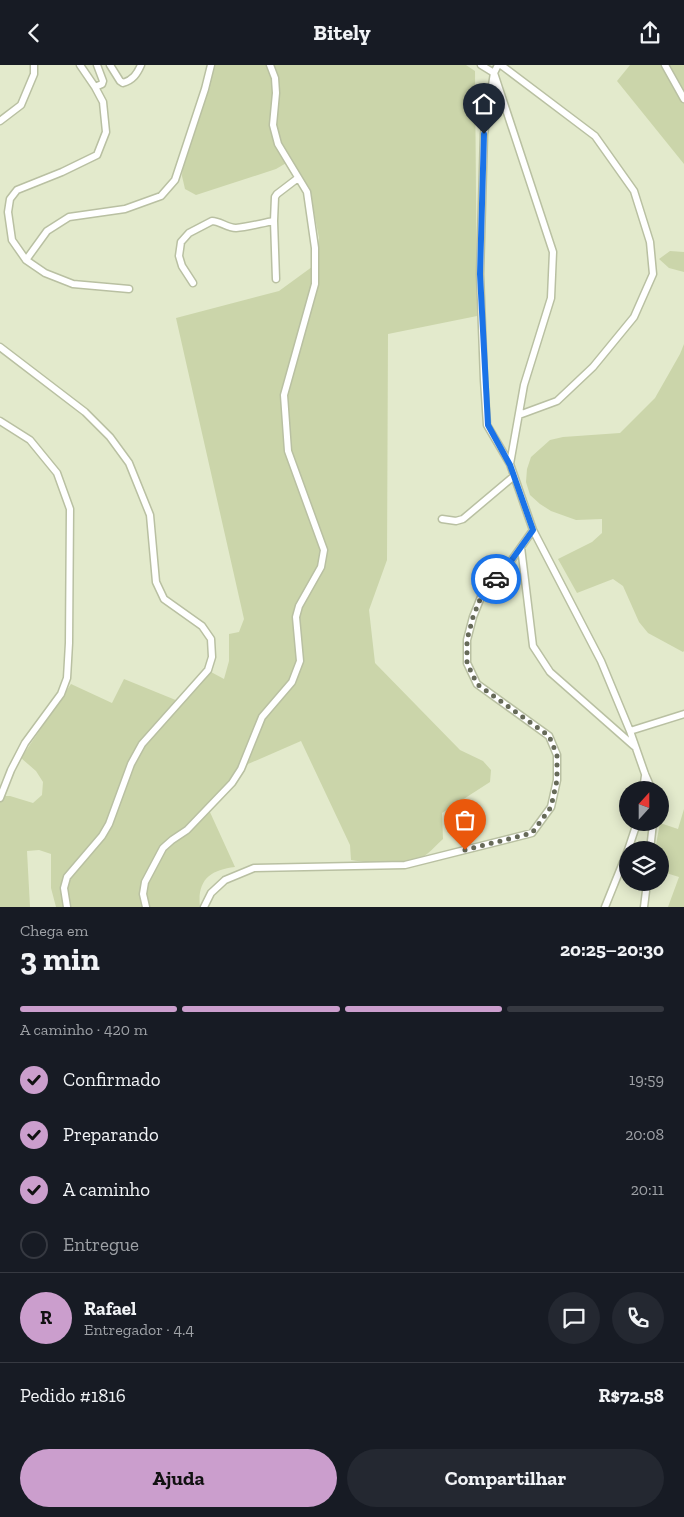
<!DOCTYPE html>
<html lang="pt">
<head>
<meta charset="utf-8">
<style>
  :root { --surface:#171b24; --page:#242831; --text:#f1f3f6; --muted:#9ea1a6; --line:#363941; --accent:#cb9ecd }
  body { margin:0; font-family:"Zilla Slab",serif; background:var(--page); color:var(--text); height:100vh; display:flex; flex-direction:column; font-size:19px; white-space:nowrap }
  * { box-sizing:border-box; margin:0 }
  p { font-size:16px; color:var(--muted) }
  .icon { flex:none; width:28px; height:28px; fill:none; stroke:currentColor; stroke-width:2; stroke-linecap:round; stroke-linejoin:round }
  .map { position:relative; height:842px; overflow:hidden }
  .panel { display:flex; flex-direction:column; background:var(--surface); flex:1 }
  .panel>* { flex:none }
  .needle { width:32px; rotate:21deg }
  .fabs { position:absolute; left:619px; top:716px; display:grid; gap:10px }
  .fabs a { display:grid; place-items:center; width:50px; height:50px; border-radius:50%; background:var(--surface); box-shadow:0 2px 12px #0003; font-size:25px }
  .pin { position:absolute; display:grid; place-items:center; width:42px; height:42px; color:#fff; margin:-51px -21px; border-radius:50% 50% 50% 0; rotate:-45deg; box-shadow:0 0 5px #0007 }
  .pin .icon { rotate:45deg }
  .courier { position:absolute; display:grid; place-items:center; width:50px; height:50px; margin:-25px; border:4px solid #1a73e8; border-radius:50%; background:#fff; color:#222; box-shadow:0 1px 6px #0007 }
  .overview em { font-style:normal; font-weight:700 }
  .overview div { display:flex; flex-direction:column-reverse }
  .overview { display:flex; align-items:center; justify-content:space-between; height:85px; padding:0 20px }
  h1 { font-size:32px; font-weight:700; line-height:38px }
  .bar { display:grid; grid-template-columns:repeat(4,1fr); gap:8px 5px; align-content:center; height:60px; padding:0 20px }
  .bar i { height:6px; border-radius:4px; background:var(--line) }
  .bar .selected { background:var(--accent) }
  .bar p { grid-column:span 4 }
  .line { display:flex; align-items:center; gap:12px; padding:0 20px; border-top:1px solid var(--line) }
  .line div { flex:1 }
  .round { display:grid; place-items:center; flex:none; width:52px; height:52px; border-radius:26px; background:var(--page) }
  ol { padding:0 20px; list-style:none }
  li { display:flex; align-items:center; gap:15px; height:55px }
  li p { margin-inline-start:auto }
  li .icon { padding:5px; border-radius:50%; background:var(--accent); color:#111; stroke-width:4 }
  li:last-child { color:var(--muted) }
  li i { width:28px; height:28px; border:2px solid var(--line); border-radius:50% }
  .action { display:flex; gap:10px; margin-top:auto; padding:10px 20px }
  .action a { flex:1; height:58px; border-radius:30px; background:var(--accent); color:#111; font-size:20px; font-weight:700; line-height:58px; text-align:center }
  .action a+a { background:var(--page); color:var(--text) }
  header { display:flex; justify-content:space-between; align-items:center; height:65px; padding:0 20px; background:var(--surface); font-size:22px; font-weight:700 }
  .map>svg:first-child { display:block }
  .green { fill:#cbd5aa }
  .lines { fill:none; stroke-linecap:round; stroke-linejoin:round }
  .street-casing { stroke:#b9c0a2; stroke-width:9 }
  .street { stroke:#fff; stroke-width:6 }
  .done { stroke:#666a58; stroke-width:5; stroke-dasharray:0 9 }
  .route { stroke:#1a73e8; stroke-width:6 }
</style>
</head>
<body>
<header><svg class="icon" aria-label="back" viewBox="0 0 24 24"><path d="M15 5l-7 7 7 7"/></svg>Bitely<svg class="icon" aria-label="share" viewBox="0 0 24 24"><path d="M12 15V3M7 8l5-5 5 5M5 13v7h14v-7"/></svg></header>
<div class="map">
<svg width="684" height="842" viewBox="0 0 684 842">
  <rect width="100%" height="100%" fill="#e3eacc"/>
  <path class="green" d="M 214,0 L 466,0 L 475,6 L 477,251 L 388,269 L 387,495 L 369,545 L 375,598 L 460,685 L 483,696 L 491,705 L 490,717 L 442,748 L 443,774 C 436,780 427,791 419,794 C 400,803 371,798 351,795 L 350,780 L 301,676 L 248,699 L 209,745 L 235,802 C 210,805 197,815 200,842 L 56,842 L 51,823 L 51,789 L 39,785 L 27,786 L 30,842 L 0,842 L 0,736 L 2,731 L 10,731 L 33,738 L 42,730 L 43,717 L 36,706 L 21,693 L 71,619 L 112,638 L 124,614 L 183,638 L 211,607 L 224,614 L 229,596 L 229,569 L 239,567 L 244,554 L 176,253 L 279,226 L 316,199 L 319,173 L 309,122 L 288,97 L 276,104 L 196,130 L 185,124 L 182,111 L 183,98 Z
    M 630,0 L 684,0 L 684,99 L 617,16 Z
    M 670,186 L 684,187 L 684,207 L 669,203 L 659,194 Z
    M 684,279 L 684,586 L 683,587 L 648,568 L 639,557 L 623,521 L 613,514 L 577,528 L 558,494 L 592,477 L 602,468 L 602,454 L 576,455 L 551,446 L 540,439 L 530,430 L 526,417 L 527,404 L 531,392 L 550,375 L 563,372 L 620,368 L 655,333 L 680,289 Z
    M 684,744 L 684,842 L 668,842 L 679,812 L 660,806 L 660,785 L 655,785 L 660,758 L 678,764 Z"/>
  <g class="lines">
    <defs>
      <path id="street" d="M 80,0 L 95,22 L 103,37 L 106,67 L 97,90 L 62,107 L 17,125 L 10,134 L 8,147 L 12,175 L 26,195 L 45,208 L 73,219 L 129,224
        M 110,0 L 120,16 L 123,18 C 133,15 137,9 141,0
        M 481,0 L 494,8
        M 498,0 L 494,8 L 484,69 L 480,209 L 484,315 L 487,360 L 510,399
        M 501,0 L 595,71 L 634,126 L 650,177 L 653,209 L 634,252 L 593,302 L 557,336 L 519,350
        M 665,0 L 684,34
        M 494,8 L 553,187 L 551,233 L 524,320 L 510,399 L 533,465 L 601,596 L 630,666 L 645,709 L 652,725
        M 95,22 L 102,19 L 103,16 L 97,0
        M 0,56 L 21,40 L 34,9 L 34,0
        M 26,195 L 47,166 L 69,152 L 125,144 L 161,131 L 175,115 L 205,24 L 211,0
        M 276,214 L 274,156 L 275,132 L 277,129 L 298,113
        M 193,218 L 182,201 L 179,191 L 181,177 L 189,168 L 212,156 C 220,156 227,163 236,163 C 248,162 262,158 274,156
        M 0,282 L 85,347 L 110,372 L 129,398 L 150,450 L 156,517 L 164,534 L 202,561 L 211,574 L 212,592 L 208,605 L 142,679 L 131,699 L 109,759 L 102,771 L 67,812 L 64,823 L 67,842
        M 0,356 L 30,375 L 57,408 L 70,444 L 69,578 L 67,613 L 61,629 L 25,678 L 11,705 L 0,733
        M 442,454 L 456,456 L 463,454 L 514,411
        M 521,482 L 533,581 L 550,607 L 634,681
        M 630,666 L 684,649
        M 643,725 L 645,711
        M 628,785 L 637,758
        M 650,785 L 653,758
        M 146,842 L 143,829 L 145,817 L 163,783 L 172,775 L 187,765 L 232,718 L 241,704 L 262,652 L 292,617 L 300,596 L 296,552 L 299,541 L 321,502 L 324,485 L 288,386 L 284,330 L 315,219 L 315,183 L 307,127 L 278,79 L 273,60 L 276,28 L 275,13 L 270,0
        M 204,842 L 211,828 L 225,815 L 254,803 L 405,800 L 532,768 L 551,742 L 557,715 L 557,690 L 549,671 L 477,619 L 467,598 L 467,575 L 473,552 L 481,532 L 511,496 L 533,465
        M 605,842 L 628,785
        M 644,842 L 647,818"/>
    </defs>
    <use href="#street" class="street-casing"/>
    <use href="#street" class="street"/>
  </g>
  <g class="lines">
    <path class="done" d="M 465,785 L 532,768 L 551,742 L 557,715 L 557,690 L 549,671 L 477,619 L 467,598 L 467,575 L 473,552 L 481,532 L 496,514"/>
    <path class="route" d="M 484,69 L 480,209 L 488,360 L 510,400 L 533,465 L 511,496 L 496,514"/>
  </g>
</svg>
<div class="fabs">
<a><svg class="needle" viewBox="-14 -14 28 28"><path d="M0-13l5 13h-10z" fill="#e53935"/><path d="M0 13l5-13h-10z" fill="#9ea1a6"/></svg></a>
<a><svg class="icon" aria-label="layers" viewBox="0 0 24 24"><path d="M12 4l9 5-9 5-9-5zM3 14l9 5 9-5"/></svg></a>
</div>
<div class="pin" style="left:465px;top:785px;background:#ea580c"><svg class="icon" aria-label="bag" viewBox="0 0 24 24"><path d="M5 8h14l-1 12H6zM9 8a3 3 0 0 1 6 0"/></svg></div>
<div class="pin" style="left:484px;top:69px;background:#1f2937"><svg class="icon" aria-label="home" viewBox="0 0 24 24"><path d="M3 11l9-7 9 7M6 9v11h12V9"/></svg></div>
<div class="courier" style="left:496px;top:514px"><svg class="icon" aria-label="car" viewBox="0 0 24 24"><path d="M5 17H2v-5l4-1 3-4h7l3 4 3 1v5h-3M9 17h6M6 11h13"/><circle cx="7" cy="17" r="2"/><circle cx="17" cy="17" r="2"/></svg></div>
</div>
<section class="panel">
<div class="overview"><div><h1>3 min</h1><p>Chega em</p></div><em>20:25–20:30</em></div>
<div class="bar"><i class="selected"></i><i class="selected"></i><i class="selected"></i><i></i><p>A caminho · 420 m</p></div>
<ol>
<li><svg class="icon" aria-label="check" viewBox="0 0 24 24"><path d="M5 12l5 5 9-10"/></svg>Confirmado<p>19:59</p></li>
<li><svg class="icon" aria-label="check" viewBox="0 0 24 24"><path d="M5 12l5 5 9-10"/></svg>Preparando<p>20:08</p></li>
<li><svg class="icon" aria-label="check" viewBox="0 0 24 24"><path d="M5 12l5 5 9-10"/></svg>A caminho<p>20:11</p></li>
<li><i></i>Entregue</li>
</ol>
<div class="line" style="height:90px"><b class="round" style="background:var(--accent);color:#111">R</b><div><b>Rafael</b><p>Entregador · 4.4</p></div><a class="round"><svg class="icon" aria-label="chat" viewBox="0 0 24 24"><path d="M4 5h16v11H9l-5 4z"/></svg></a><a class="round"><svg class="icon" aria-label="phone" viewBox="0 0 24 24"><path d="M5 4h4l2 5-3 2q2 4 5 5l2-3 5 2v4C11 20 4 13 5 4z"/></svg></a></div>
<div class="line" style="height:65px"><div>Pedido #1816</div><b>R$72.58</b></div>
<div class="action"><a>Ajuda</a><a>Compartilhar</a></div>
</section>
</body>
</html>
